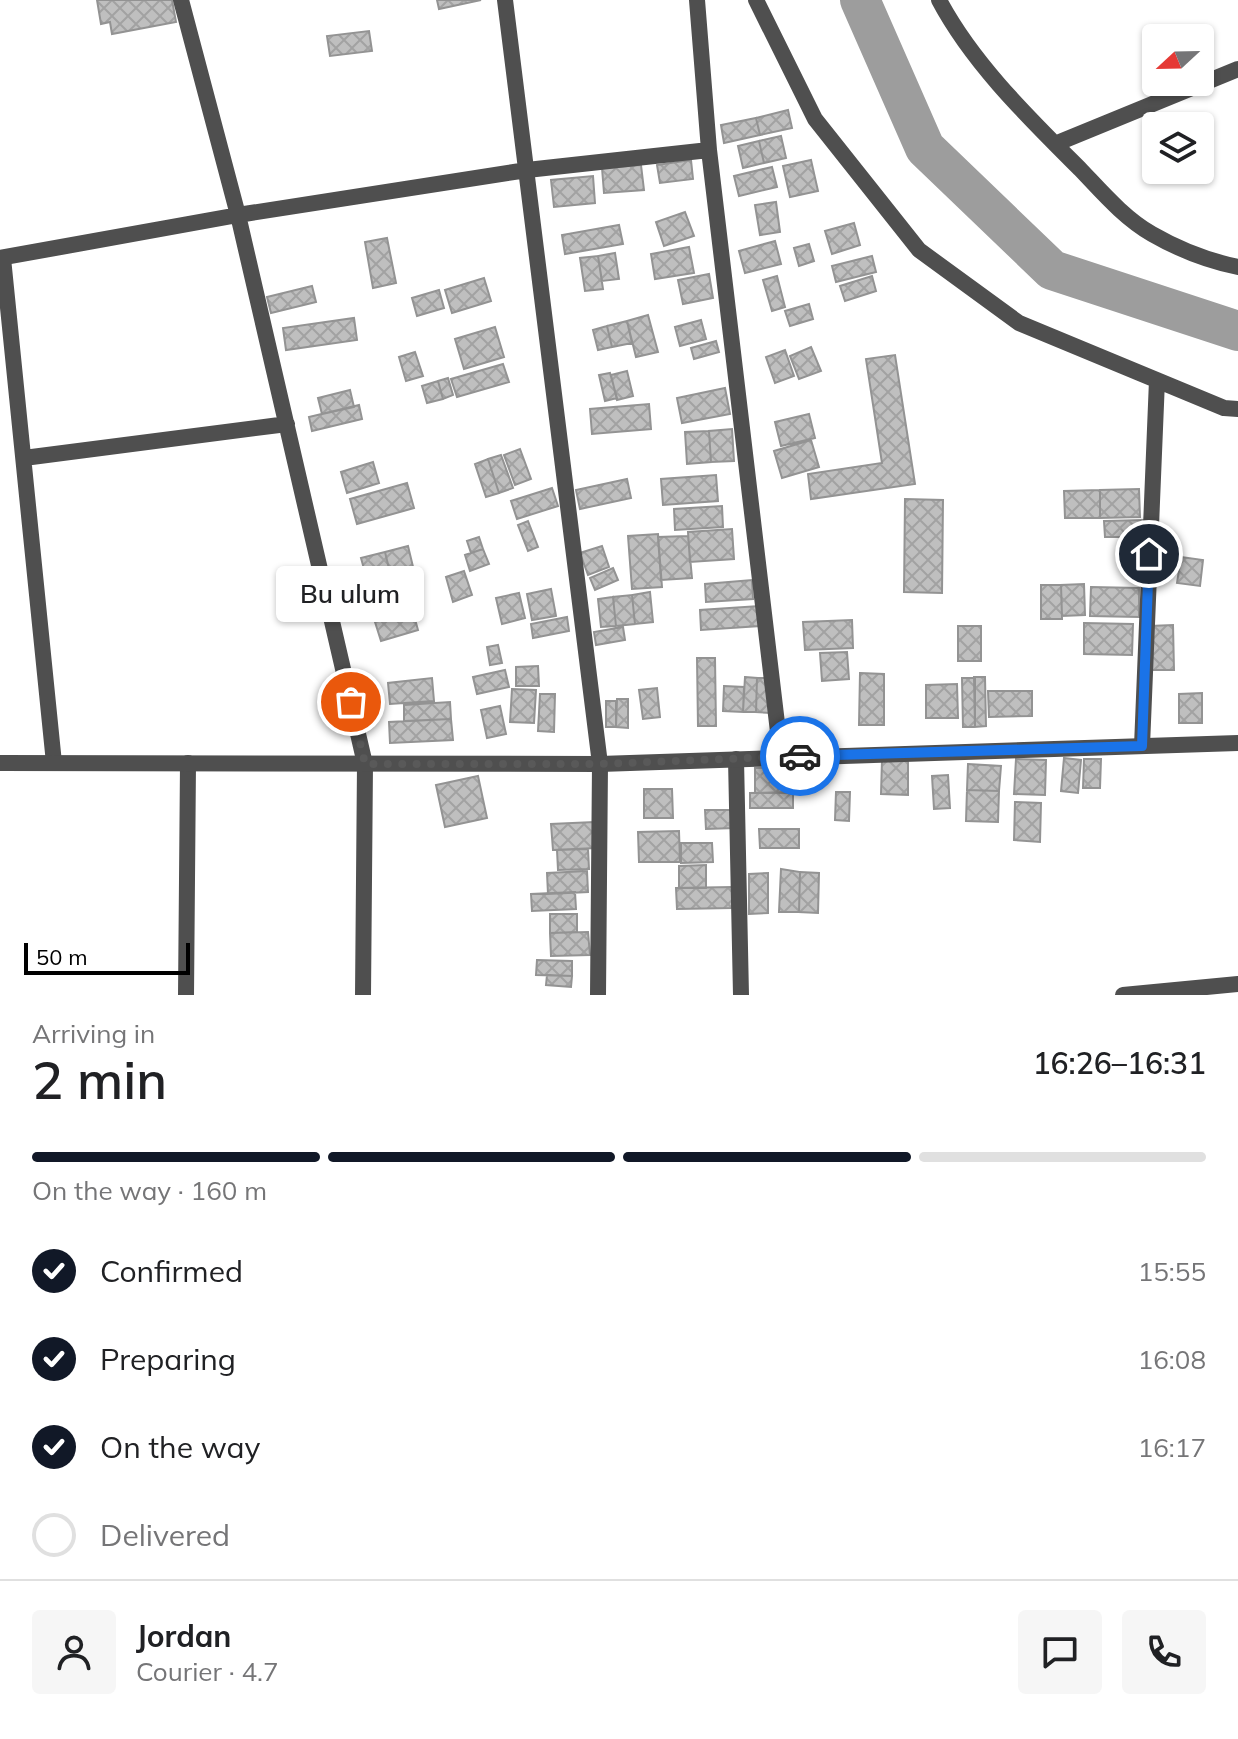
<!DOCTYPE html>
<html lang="en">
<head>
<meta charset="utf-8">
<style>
  :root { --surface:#fff; --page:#f6f6f6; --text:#202124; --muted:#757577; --line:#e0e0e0; --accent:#111827 }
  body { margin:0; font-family:Mulish,sans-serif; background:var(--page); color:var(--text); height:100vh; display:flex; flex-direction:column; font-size:30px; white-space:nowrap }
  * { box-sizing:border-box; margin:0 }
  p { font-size:26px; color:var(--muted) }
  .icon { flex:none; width:44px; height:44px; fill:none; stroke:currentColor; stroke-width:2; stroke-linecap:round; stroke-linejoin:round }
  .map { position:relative; height:995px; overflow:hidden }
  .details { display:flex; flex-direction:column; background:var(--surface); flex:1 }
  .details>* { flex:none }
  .needle { width:52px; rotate:248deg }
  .controls { position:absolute; left:1142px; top:24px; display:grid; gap:16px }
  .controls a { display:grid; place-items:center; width:72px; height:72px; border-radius:8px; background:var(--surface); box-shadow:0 2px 6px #0004; font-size:40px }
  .scale { position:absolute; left:24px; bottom:20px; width:166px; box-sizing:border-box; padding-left:8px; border:4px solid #000; border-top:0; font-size:22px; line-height:28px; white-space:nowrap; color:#000; -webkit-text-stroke:6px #fff; paint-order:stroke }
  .pin { position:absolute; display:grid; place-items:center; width:68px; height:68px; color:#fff; margin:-34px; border:4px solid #fff; border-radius:50%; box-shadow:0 2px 8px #0007 }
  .courier { position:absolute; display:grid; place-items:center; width:80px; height:80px; margin:-40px; border:6px solid #1a73e8; border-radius:50%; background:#fff; color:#222; box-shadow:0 2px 10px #0007 }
  .bubble { position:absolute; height:56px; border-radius:8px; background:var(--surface); box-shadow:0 2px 6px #0004; font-size:26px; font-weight:600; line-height:56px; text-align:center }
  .head em { font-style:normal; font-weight:600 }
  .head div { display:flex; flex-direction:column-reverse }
  .head { display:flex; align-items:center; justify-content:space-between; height:136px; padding:0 32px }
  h1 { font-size:52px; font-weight:600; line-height:60px }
  .bar { display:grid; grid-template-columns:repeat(4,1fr); gap:12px 8px; align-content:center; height:96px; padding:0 32px }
  .bar i { height:10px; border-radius:6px; background:var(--line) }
  .bar .selected { background:var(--accent) }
  .bar p { grid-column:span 4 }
  .line { display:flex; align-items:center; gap:20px; padding:0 32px; border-top:2px solid var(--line) }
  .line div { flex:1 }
  .round { display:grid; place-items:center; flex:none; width:84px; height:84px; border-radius:8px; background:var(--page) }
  ol { padding:0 32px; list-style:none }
  li { display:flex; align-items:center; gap:24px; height:88px }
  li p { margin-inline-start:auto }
  li .icon { padding:8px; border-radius:50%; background:var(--accent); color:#fff; stroke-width:4 }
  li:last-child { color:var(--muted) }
  li i { width:44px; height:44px; border:4px solid var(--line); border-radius:50% }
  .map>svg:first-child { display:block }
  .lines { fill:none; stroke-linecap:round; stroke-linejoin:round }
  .river { stroke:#9d9d9d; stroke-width:40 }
  .building { fill:url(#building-cross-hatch); stroke:#939393; stroke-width:2 }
  .minor { stroke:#4f4f4f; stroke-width:16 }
  .tertiary { stroke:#4f4f4f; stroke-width:16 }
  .done { stroke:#595959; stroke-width:8; stroke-dasharray:0 14.4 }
  .route { stroke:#1a73e8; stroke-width:10 }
</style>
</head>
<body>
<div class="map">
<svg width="1238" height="995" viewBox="0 0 1238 995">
  <defs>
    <pattern id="building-cross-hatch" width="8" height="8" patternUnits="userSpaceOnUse" patternTransform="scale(2)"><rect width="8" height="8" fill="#bfbfbf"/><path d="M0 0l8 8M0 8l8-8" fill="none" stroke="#a2a2a2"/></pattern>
  </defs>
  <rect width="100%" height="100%" fill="#fff"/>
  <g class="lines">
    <path class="river" d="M 860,0 L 925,148 L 1052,270 L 1238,331"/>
  </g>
  <path class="building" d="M 97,0 L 172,0 L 176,22 L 112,34 L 110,22 L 101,24 Z
    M 437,0 L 481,0 L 439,9 Z
    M 369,31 L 372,51 L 330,56 L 327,36 Z
    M 788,110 L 792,128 L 760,135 L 756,118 Z
    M 756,118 L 760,135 L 724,143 L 721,125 Z
    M 781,136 L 786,158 L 764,163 L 759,141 Z
    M 759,141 L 764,163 L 743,168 L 738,146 Z
    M 691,160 L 693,179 L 660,183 L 657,165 Z
    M 811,160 L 818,191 L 790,197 L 783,166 Z
    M 641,165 L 644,190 L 604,193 L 602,168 Z
    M 772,167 L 777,187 L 739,196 L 734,176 Z
    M 593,176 L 595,203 L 554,207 L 551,180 Z
    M 776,202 L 780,232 L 760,235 L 755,205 Z
    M 685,212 L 694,236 L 664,246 L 656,222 Z
    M 854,223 L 860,245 L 832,254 L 825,231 Z
    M 619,225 L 623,244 L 565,254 L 562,235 Z
    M 387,238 L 396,283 L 373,288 L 365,242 Z
    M 775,241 L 781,264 L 745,273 L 739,251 Z
    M 809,244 L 814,261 L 799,266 L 794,248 Z
    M 689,247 L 694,273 L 655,279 L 651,254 Z
    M 615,253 L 619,279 L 602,281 L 598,256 Z
    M 598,256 L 603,289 L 585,291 L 580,258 Z
    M 872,256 L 876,272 L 836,282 L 832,266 Z
    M 709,274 L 713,298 L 683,304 L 678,280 Z
    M 777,276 L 785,307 L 772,311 L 763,280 Z
    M 872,276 L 876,291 L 845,301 L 840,286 Z
    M 484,278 L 491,301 L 452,313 L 445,290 Z
    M 312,286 L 316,302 L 271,313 L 267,297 Z
    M 439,290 L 444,308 L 417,316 L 412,298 Z
    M 809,304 L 813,319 L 790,326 L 785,311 Z
    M 648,315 L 658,352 L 636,357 L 627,321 Z
    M 354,318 L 357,340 L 286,350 L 283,328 Z
    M 701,320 L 706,339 L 680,346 L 675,327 Z
    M 627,321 L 632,343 L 612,347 L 607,326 Z
    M 607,326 L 612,347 L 598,350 L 593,330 Z
    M 495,327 L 504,357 L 464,369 L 455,339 Z
    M 716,341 L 719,352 L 694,359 L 691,348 Z
    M 811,347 L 821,371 L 799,379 L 790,356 Z
    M 785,350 L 794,376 L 775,383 L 766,357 Z
    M 415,352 L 423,376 L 406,381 L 399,357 Z
    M 895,355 L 915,484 L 811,499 L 808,474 L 882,463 L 866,359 Z
    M 503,364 L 509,382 L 457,397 L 451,379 Z
    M 627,371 L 633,396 L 617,400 L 611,375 Z
    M 610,373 L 617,398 L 605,401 L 599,375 Z
    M 448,378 L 453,395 L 443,399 L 438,381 Z
    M 438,381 L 443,399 L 427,403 L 422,386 Z
    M 725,388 L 730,414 L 682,423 L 677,398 Z
    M 350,390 L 354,407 L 322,414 L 318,398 Z
    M 649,404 L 651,429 L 592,434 L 590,409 Z
    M 359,405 L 362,419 L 312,431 L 309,417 Z
    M 809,414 L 815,438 L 781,446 L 775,422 Z
    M 732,429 L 734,461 L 711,462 L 709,431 Z
    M 709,431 L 711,462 L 687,464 L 685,432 Z
    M 811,440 L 819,467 L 782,478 L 774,451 Z
    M 520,449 L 531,479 L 515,485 L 504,455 Z
    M 501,455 L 513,488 L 499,493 L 488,459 Z
    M 488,459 L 499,493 L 486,497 L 475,464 Z
    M 373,462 L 379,483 L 347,493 L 341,472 Z
    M 716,475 L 718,501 L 663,505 L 661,479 Z
    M 627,479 L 631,498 L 580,509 L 576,490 Z
    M 407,483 L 414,508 L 357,524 L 350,499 Z
    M 552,488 L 558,506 L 517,519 L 511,501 Z
    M 1139,489 L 1140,517 L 1100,518 L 1100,490 Z
    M 1100,490 L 1100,518 L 1065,518 L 1064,491 Z
    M 905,499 L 943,500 L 942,593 L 904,592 Z
    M 722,506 L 723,527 L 675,530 L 674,509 Z
    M 1144,520 L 1145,557 L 1121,557 L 1120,537 L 1105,537 L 1104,521 Z
    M 528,521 L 538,547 L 528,551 L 518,525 Z
    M 732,529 L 734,559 L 690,562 L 688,532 Z
    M 658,534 L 662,587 L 632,589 L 628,536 Z
    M 688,536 L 692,578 L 661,580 L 658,537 Z
    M 479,537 L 483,549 L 471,553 L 467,541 Z
    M 408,546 L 415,575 L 392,581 L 385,552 Z
    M 602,546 L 609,567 L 588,575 L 580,553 Z
    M 483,549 L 489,564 L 470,571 L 465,555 Z
    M 385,552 L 392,581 L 369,587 L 361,558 Z
    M 1181,557 L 1203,560 L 1200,586 L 1177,583 Z
    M 613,568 L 618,580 L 595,590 L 590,578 Z
    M 464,571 L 472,595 L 453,602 L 446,577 Z
    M 415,579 L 422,603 L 402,609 L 395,585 Z
    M 752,580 L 753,599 L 706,602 L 705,584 Z
    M 1084,584 L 1085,615 L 1062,616 L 1061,585 Z
    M 395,585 L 402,609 L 378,616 L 371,592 Z
    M 1041,585 L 1061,585 L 1062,619 L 1041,619 Z
    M 1091,587 L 1139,588 L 1139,617 L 1090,616 Z
    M 551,589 L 556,616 L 532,620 L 527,594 Z
    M 650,592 L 653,622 L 635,624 L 632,595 Z
    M 519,593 L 525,618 L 502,624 L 496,598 Z
    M 632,595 L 635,624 L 616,626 L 613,597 Z
    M 613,597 L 616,626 L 601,627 L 598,599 Z
    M 759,606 L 760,626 L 701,630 L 700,610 Z
    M 413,612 L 418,630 L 381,641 L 375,622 Z
    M 567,617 L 569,631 L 533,638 L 531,624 Z
    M 852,620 L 853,648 L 805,650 L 803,622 Z
    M 1084,623 L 1133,624 L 1132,655 L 1084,654 Z
    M 1173,625 L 1174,670 L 1151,670 L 1150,626 Z
    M 958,626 L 981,626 L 981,661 L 958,661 Z
    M 623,627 L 625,640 L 596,645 L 594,632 Z
    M 498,645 L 502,663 L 490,665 L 487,647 Z
    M 847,652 L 849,679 L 822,681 L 820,653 Z
    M 697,658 L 715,658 L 716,726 L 698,726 Z
    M 538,666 L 539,686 L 516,686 L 516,667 Z
    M 505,670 L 509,687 L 477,694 L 473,677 Z
    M 860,673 L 884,674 L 884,725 L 859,725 Z
    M 745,677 L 757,678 L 756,712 L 743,712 Z
    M 985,677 L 986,726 L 975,727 L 974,677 Z
    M 432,678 L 434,701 L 390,704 L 388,683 Z
    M 757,678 L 770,678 L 770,713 L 756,712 Z
    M 962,678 L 975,678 L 975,727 L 963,727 Z
    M 957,684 L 958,718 L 926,718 L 926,685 Z
    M 724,686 L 744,687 L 743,712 L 723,711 Z
    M 657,688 L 660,717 L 643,719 L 639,690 Z
    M 512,689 L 536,690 L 534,723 L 510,722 Z
    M 988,691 L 1032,691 L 1032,716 L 989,717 Z
    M 1202,693 L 1202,723 L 1179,723 L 1179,694 Z
    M 540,694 L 555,694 L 554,732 L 538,731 Z
    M 617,699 L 628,699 L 628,728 L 616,727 Z
    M 606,701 L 616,701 L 616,727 L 606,727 Z
    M 450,702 L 451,719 L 404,721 L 404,705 Z
    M 500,706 L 506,734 L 487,738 L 481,710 Z
    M 451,719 L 453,740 L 390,743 L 389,722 Z
    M 1064,758 L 1081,760 L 1078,793 L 1061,791 Z
    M 1016,759 L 1046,760 L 1045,795 L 1014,794 Z
    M 1084,759 L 1101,759 L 1100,788 L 1083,788 Z
    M 882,760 L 908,761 L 908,795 L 881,794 Z
    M 968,764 L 1001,766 L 999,791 L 967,790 Z
    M 793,767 L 793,793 L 755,793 L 755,768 Z
    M 948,775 L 950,808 L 934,809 L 932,776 Z
    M 478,776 L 487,818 L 445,827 L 436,785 Z
    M 644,789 L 672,789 L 673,818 L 644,818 Z
    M 967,790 L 999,791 L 998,822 L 966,821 Z
    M 793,792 L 793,808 L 750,808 L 750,793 Z
    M 836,792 L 850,792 L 849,821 L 835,820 Z
    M 1015,802 L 1041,803 L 1040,842 L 1014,840 Z
    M 705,810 L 734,810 L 735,828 L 706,829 Z
    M 594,822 L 596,848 L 553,850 L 551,824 Z
    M 759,829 L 799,829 L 799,848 L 760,848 Z
    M 679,831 L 680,862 L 639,862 L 638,832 Z
    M 681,843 L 712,843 L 713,862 L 681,863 Z
    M 588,849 L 589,869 L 558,870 L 557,850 Z
    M 706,865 L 706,888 L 679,888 L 679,866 Z
    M 781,869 L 800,872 L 799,912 L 779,912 Z
    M 587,871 L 588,892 L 548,894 L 547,873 Z
    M 800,872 L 819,873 L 818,913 L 799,912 Z
    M 768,873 L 768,913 L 749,914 L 749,874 Z
    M 732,887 L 732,908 L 677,909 L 676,888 Z
    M 575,892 L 576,909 L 532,911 L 531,894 Z
    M 550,914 L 577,914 L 577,932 L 550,933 Z
    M 588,932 L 590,955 L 551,956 L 550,933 Z
    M 537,960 L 572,961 L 572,976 L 536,975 Z
    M 547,975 L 572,976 L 571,987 L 546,985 Z"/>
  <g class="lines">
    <path class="minor" d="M 181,0 L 238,215 L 365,764 L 363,995
      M 505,0 L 600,764 L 598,995
      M 697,0 L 709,150 L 781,757
      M 756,0 L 815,119 L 919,250 L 1019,323 L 1224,408 L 1238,409
      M 939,0 C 973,64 1029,118 1080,169 C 1102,192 1124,218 1152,234 C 1178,249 1209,261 1238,267
      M 1055,144 L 1238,69
      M 0,258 L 238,215 L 527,170 L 709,150
      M 3,258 L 54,763
      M 24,458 L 287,424
      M 1142,746 L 1157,380
      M 736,759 L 741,995
      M 186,995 L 188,763
      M 1123,995 L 1238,984"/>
    <path class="tertiary" d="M 0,763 L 600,764 L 1238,743"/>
  </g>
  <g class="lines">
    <path class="done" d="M 351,702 L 365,764 L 600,764 L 800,756"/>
    <path class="route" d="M 800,756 L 1142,746 L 1149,554"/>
  </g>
</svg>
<div class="controls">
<a><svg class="needle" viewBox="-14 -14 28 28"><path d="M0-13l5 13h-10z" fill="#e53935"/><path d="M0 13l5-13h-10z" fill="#757577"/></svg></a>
<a><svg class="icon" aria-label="layers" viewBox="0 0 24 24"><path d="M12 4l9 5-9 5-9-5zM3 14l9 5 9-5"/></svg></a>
</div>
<div class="scale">50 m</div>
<div class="pin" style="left:351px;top:702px;background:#ea580c"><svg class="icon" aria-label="bag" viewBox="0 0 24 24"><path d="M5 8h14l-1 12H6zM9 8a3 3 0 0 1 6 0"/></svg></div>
<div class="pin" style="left:1149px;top:554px;background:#1f2937"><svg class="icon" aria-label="home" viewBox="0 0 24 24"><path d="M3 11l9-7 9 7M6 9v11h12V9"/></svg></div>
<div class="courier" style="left:800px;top:756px"><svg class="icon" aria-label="car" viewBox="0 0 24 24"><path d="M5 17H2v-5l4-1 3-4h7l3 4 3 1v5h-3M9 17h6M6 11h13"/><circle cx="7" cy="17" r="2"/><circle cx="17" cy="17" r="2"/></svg></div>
<div class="bubble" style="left:276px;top:566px;width:148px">Bu ulum</div>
</div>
<section class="details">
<div class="head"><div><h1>2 min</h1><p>Arriving in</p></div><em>16:26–16:31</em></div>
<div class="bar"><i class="selected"></i><i class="selected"></i><i class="selected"></i><i></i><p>On the way · 160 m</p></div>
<ol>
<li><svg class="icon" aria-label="check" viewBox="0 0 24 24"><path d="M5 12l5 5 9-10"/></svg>Confirmed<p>15:55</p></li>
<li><svg class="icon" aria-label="check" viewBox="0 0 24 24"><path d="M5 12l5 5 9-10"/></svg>Preparing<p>16:08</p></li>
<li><svg class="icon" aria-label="check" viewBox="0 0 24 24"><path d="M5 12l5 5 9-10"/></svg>On the way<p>16:17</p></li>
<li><i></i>Delivered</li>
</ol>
<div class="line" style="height:144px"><a class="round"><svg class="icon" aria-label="person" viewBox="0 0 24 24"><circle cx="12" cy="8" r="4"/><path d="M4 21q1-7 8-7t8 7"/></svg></a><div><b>Jordan</b><p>Courier · 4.7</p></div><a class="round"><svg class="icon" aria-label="chat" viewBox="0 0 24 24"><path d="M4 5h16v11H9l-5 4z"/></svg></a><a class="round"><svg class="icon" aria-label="phone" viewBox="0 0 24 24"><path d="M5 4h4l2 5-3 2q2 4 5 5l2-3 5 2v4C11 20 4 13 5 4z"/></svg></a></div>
</section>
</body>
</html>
